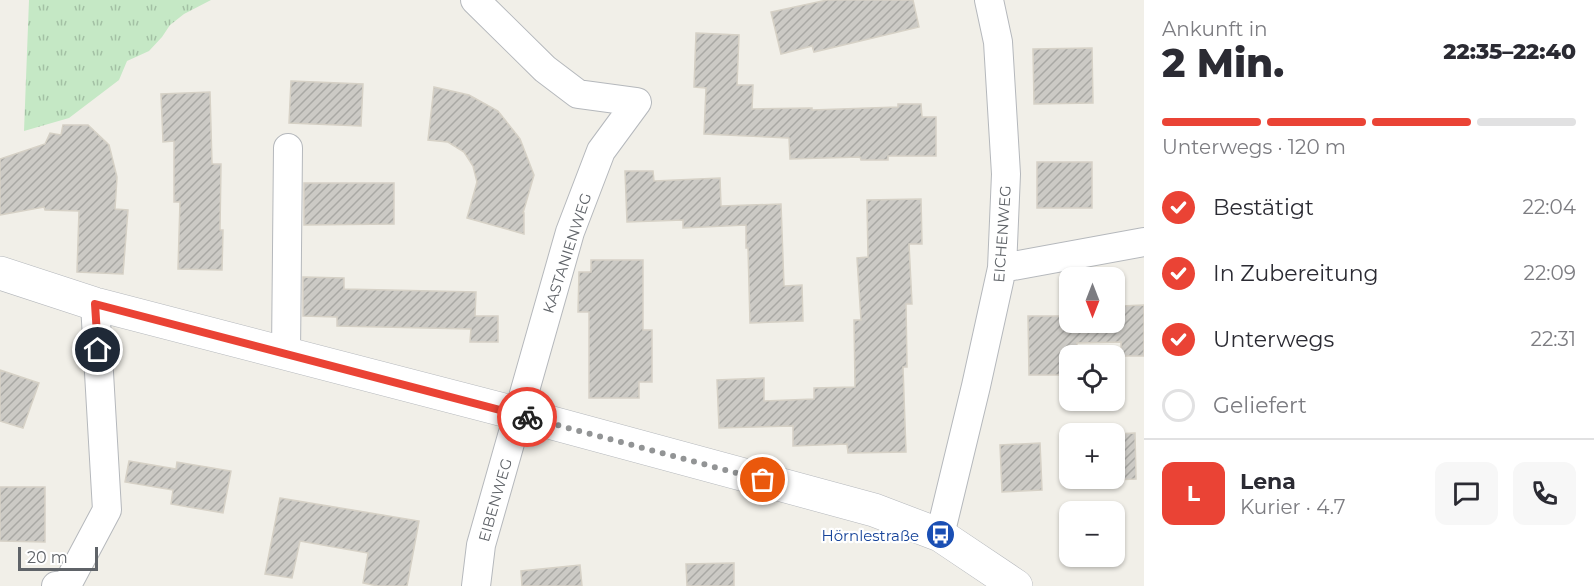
<!DOCTYPE html>
<html lang="de">
<head>
<meta charset="utf-8">
<style>
  :root { --surface:#fff; --page:#f7f7f7; --text:#2b2b33; --muted:#7c7c81; --line:#e1e1e2; --accent:#ea4335 }
  body { margin:0; font-family:Montserrat,sans-serif; background:var(--page); color:var(--text); height:100vh; display:flex; flex-direction:column; font-size:22px; white-space:nowrap }
  * { box-sizing:border-box; margin:0 }
  p { font-size:20px; color:var(--muted) }
  .icon { flex:none; width:33px; height:33px; fill:none; stroke:currentColor; stroke-width:2; stroke-linecap:round; stroke-linejoin:round }
  .map { position:relative; flex:1; overflow:hidden }
  .sheet { display:flex; flex-direction:column; background:var(--surface); width:450px }
  .sheet>* { flex:none }
  .needle { width:39px; rotate:180deg }
  .buttons { position:absolute; left:1059px; top:267px; display:grid; gap:12px }
  .buttons a { display:grid; place-items:center; width:66px; height:66px; border-radius:12px; background:var(--surface); box-shadow:0 2px 4px #0004; font-size:30px }
  .scale { position:absolute; left:18px; bottom:15px; width:80px; box-sizing:border-box; padding-left:6px; border:3px solid #5f6368; border-top:0; font-size:16px; line-height:21px; white-space:nowrap; color:#5f6368; -webkit-text-stroke:4px #fff; paint-order:stroke }
  .pin { position:absolute; display:grid; place-items:center; width:51px; height:51px; color:#fff; margin:-26px; border:3px solid #fff; border-radius:50%; box-shadow:0 2px 6px #0007 }
  .courier { position:absolute; display:grid; place-items:center; width:60px; height:60px; margin:-30px; border:4px solid #ea4335; border-radius:50%; background:#fff; color:#222; box-shadow:0 2px 8px #0007 }
  .headline em { font-style:normal; font-weight:800 }
  .headline div { display:flex; flex-direction:column-reverse }
  .headline { display:flex; align-items:center; justify-content:space-between; height:102px; padding:0 18px }
  h1 { font-size:39px; font-weight:800; line-height:45px }
  .bar { display:grid; grid-template-columns:repeat(4,1fr); gap:9px 6px; align-content:center; height:72px; padding:0 18px }
  .bar i { height:8px; border-radius:4px; background:var(--line) }
  .bar .on { background:var(--accent) }
  .bar p { grid-column:span 4 }
  .line { display:flex; align-items:center; gap:15px; padding:0 18px; border-top:2px solid var(--line) }
  .line div { flex:1 }
  .round { display:grid; place-items:center; flex:none; width:63px; height:63px; border-radius:12px; background:var(--page) }
  ol { padding:0 18px; list-style:none }
  li { display:flex; align-items:center; gap:18px; height:66px }
  li p { margin-inline-start:auto }
  li .icon { padding:6px; border-radius:50%; background:var(--accent); color:#fff; stroke-width:4 }
  li:last-child { color:var(--muted) }
  li i { width:33px; height:33px; border:3px solid var(--line); border-radius:50% }
  main { display:flex; flex:1; min-height:0 }
  .map>svg:first-child { display:block }
  .grass { fill:url(#grass-tufts) }
  .building { fill:url(#building-hatch); stroke:#d6d1c6; stroke-width:1.5 }
  .lines { fill:none; stroke-linecap:round; stroke-linejoin:round }
  .minor-casing { stroke:#b5b8bc; stroke-width:30 }
  .tertiary-casing { stroke:#b5b8bc; stroke-width:34 }
  .minor { stroke:#fff; stroke-width:28 }
  .tertiary { stroke:#fff; stroke-width:33 }
  .done { stroke:#929495; stroke-width:6; stroke-dasharray:0 10.8 }
  .route { stroke:#ea4335; stroke-width:8 }
  .labels { text-anchor:middle; dominant-baseline:central; stroke-width:4.5; stroke-linejoin:round; paint-order:stroke }
  .street-label { font-size:15px; fill:#5f6368; stroke:#fff }
  .transit-label { font-size:15px; fill:#164399; stroke:#fff; text-anchor:end }
</style>
</head>
<body>
<main>
<div class="map">
<svg width="1144" height="586" viewBox="0 0 1144 586">
  <defs>
    <pattern id="grass-tufts" width="24" height="20" patternUnits="userSpaceOnUse" patternTransform="scale(1.5)"><rect width="24" height="20" fill="#c5e8c5"/><path d="M3 7l-1-3M5 7V3M7 7l1-3M15 17l-1-3M17 17v-4M19 17l1-3" fill="none" stroke="#a3c0a4"/></pattern>
    <pattern id="building-hatch" width="6" height="6" patternUnits="userSpaceOnUse" patternTransform="scale(1.5)"><rect width="6" height="6" fill="#cccac5"/><path d="M-1 1l2-2M0 6l6-6M5 7l2-2" fill="none" stroke="#a9a8a4"/></pattern>
  </defs>
  <rect width="100%" height="100%" fill="#f1efe8"/>
  <path class="grass" d="M 29,0 L 211,0 L 184,14 L 170,25 L 162,37 L 149,51 L 127,61 L 119,80 L 69,118 L 24,131 Z"/>
  <path class="building" d="M 827,0 L 913,0 L 919,27 L 814,52 L 812,46 L 781,54 L 771,12 Z
    M 696,33 L 739,35 L 737,85 L 753,85 L 752,109 L 812,108 L 812,110 L 898,107 L 898,104 L 921,104 L 922,117 L 936,117 L 936,156 L 888,156 L 888,160 L 861,160 L 860,157 L 790,159 L 789,138 L 704,134 L 706,88 L 694,87 Z
    M 1092,48 L 1093,103 L 1034,104 L 1033,49 Z
    M 291,81 L 363,84 L 361,126 L 289,123 Z
    M 434,87 L 469,95 L 498,111 L 520,139 L 534,175 L 523,213 L 524,213 L 524,234 L 467,218 L 477,182 L 473,166 L 464,152 L 448,142 L 428,140 Z
    M 210,92 L 212,164 L 221,164 L 220,230 L 223,230 L 222,270 L 178,269 L 180,202 L 174,202 L 174,141 L 163,142 L 161,94 Z
    M 63,125 L 88,125 L 109,145 L 117,177 L 115,209 L 128,210 L 123,274 L 77,272 L 79,211 L 45,210 L 44,207 L 0,215 L 0,159 L 45,144 L 50,133 L 61,135 Z
    M 1037,162 L 1092,162 L 1092,208 L 1037,208 Z
    M 625,171 L 653,171 L 654,181 L 720,178 L 721,206 L 781,204 L 784,286 L 802,285 L 803,321 L 750,323 L 748,248 L 746,248 L 746,225 L 683,228 L 683,220 L 627,222 Z
    M 304,183 L 394,183 L 394,224 L 304,225 Z
    M 921,199 L 922,244 L 909,244 L 912,304 L 906,304 L 907,367 L 903,367 L 906,452 L 848,453 L 847,444 L 793,446 L 793,426 L 719,428 L 717,380 L 764,378 L 764,401 L 814,399 L 814,388 L 855,387 L 854,320 L 861,320 L 857,258 L 868,257 L 867,200 Z
    M 591,260 L 643,260 L 643,330 L 652,330 L 652,382 L 639,382 L 639,398 L 589,398 L 589,312 L 578,312 L 579,272 L 591,272 Z
    M 303,277 L 344,278 L 344,289 L 476,292 L 475,316 L 498,316 L 498,342 L 470,342 L 471,329 L 337,326 L 337,317 L 303,316 Z
    M 1144,305 L 1144,356 L 1121,356 L 1121,342 L 1077,343 L 1077,356 L 1070,356 L 1070,375 L 1029,375 L 1028,316 L 1070,316 L 1070,322 L 1114,322 L 1114,321 L 1121,321 L 1121,306 Z
    M 0,370 L 39,383 L 23,428 L 0,421 Z
    M 1135,433 L 1136,479 L 1114,480 L 1114,434 Z
    M 1040,443 L 1042,490 L 1002,492 L 1000,445 Z
    M 129,461 L 176,469 L 177,462 L 231,471 L 223,513 L 171,504 L 173,490 L 125,482 Z
    M 0,487 L 45,487 L 45,542 L 0,541 Z
    M 280,498 L 419,521 L 407,586 L 378,586 L 363,583 L 368,553 L 300,541 L 292,578 L 265,574 Z
    M 734,563 L 734,586 L 687,586 L 686,564 Z
    M 580,565 L 582,586 L 522,586 L 521,571 Z"/>
  <g class="lines">
    <defs>
      <path id="minor" d="M 475,0 L 545,69 L 578,94 L 637,102 L 601,151 L 570,232 L 481,545 L 476,586
        M 1002,268 L 1144,242
        M 286,353 L 288,148
        M 940,535 L 976,386 L 1002,268 L 1006,174 L 998,42 L 989,0
        M 56,586 L 67,585 L 107,510 L 95,304"/>
      <path id="tertiary" d="M 0,273 L 95,304 L 519,414 L 874,510 L 940,535 L 1016,586"/>
    </defs>
    <use href="#minor" class="minor-casing"/>
    <use href="#tertiary" class="tertiary-casing"/>
    <use href="#minor" class="minor"/>
    <use href="#tertiary" class="tertiary"/>
  </g>
  <g class="lines">
    <path class="done" d="M 527,417 L 763,480"/>
    <path class="route" d="M 98,350 L 95,304 L 527,417"/>
  </g>
  <defs>
    <symbol id="bus-disc" viewBox="-11 -11 22 22"><circle r="9.5" fill="#1a4fb4" stroke="#fff"/><path d="M-5-6H5V4H4V6H2V4H-2V6H-4V4H-5ZM-3.5-4V0h7V-4ZM-3.5 1.2v1.5H-2V1.2ZM2 1.2v1.5H3.5V1.2Z" fill="#fff"/></symbol>
  </defs>
  <g fill-rule="evenodd">
    <use href="#bus-disc" x="924" y="518" width="33" height="33"/>
  </g>
  <g class="labels">
    <g class="street-label">
      <text transform="translate(1002 234) rotate(-86)">EICHENWEG</text>
      <text transform="translate(567 253) rotate(-72)">KASTANIENWEG</text>
      <text transform="translate(495 500) rotate(-74)">EIBENWEG</text>
    </g>
    <g class="transit-label">
      <text x="919" y="535">Hörnlestraße</text>
    </g>
  </g>
</svg>
<div class="buttons">
<a><svg class="needle" viewBox="-14 -14 28 28"><path d="M0-13l5 13h-10z" fill="#e53935"/><path d="M0 13l5-13h-10z" fill="#7c7c81"/></svg></a>
<a><svg class="icon" aria-label="locate" viewBox="0 0 24 24"><circle cx="12" cy="12" r="6"/><path d="M12 2v4M12 18v4M2 12h4M18 12h4"/></svg></a>
<a>+</a>
<a>−</a>
</div>
<div class="scale">20 m</div>
<div class="pin" style="left:763px;top:480px;background:#ea580c"><svg class="icon" aria-label="bag" viewBox="0 0 24 24"><path d="M5 8h14l-1 12H6zM9 8a3 3 0 0 1 6 0"/></svg></div>
<div class="pin" style="left:98px;top:350px;background:#1f2937"><svg class="icon" aria-label="home" viewBox="0 0 24 24"><path d="M3 11l9-7 9 7M6 9v11h12V9"/></svg></div>
<div class="courier" style="left:527px;top:417px"><svg class="icon" aria-label="bike" viewBox="0 0 24 24"><circle cx="6" cy="16" r="4"/><circle cx="18" cy="16" r="4"/><path d="M6 16l4-8h5l3 8M10 8l3 8H6M13 5h3"/></svg></div>
</div>
<section class="sheet">
<div class="headline"><div><h1>2 Min.</h1><p>Ankunft in</p></div><em>22:35–22:40</em></div>
<div class="bar"><i class="on"></i><i class="on"></i><i class="on"></i><i></i><p>Unterwegs · 120 m</p></div>
<ol>
<li><svg class="icon" aria-label="check" viewBox="0 0 24 24"><path d="M5 12l5 5 9-10"/></svg>Bestätigt<p>22:04</p></li>
<li><svg class="icon" aria-label="check" viewBox="0 0 24 24"><path d="M5 12l5 5 9-10"/></svg>In Zubereitung<p>22:09</p></li>
<li><svg class="icon" aria-label="check" viewBox="0 0 24 24"><path d="M5 12l5 5 9-10"/></svg>Unterwegs<p>22:31</p></li>
<li><i></i>Geliefert</li>
</ol>
<div class="line" style="height:108px"><b class="round" style="background:var(--accent);color:#fff">L</b><div><b>Lena</b><p>Kurier · 4.7</p></div><a class="round"><svg class="icon" aria-label="chat" viewBox="0 0 24 24"><path d="M4 5h16v11H9l-5 4z"/></svg></a><a class="round"><svg class="icon" aria-label="phone" viewBox="0 0 24 24"><path d="M5 4h4l2 5-3 2q2 4 5 5l2-3 5 2v4C11 20 4 13 5 4z"/></svg></a></div>
</section>
</main>
</body>
</html>
